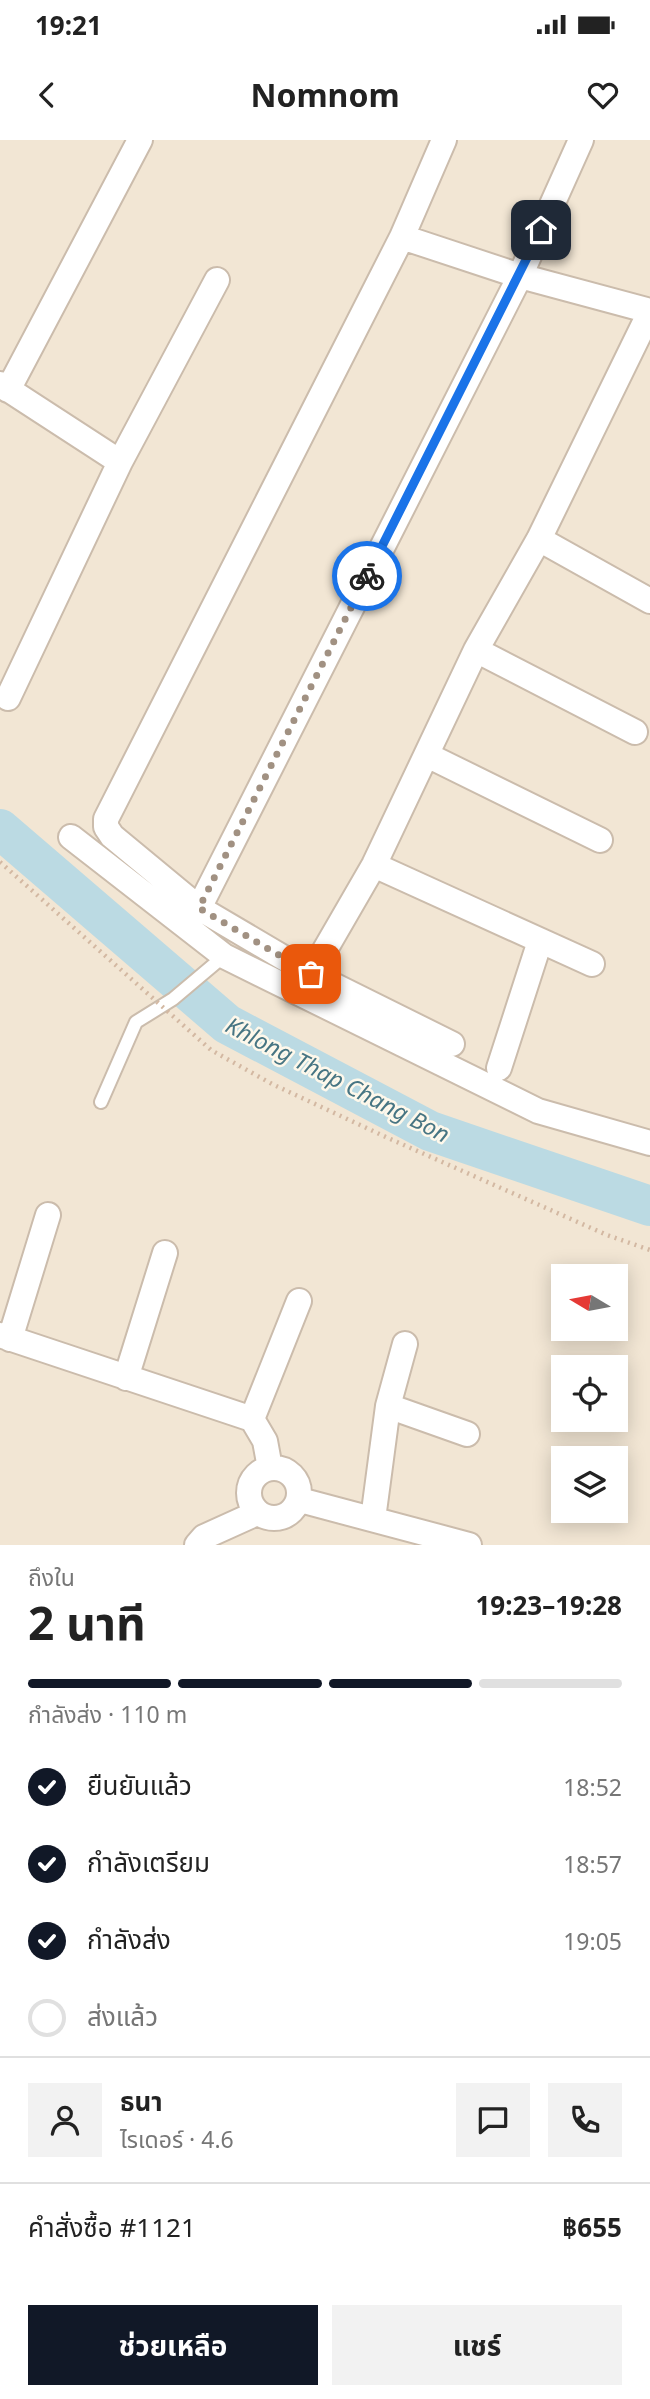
<!DOCTYPE html>
<html lang="th">
<head>
<meta charset="utf-8">
<style>
  :root { --surface:#fff; --page:#f2f2f2; --text:#222; --muted:#767676; --line:#e0e0e0; --accent:#111827 }
  body { margin:0; font-family:"Noto Sans","Noto Sans Thai",sans-serif; background:var(--page); color:var(--text); height:100vh; display:flex; flex-direction:column; font-size:26px; white-space:nowrap }
  * { box-sizing:border-box; margin:0 }
  p { font-size:23px; color:var(--muted) }
  .icon { flex:none; width:38px; height:38px; fill:none; stroke:currentColor; stroke-width:2; stroke-linecap:round; stroke-linejoin:round }
  .map { position:relative; height:1405px; overflow:hidden }
  .panel { display:flex; flex-direction:column; background:var(--surface); flex:1 }
  .panel>* { flex:none }
  .needle { width:46px; rotate:280deg }
  .fabs { position:absolute; left:551px; top:1124px; display:grid; gap:14px }
  .fabs a { display:grid; place-items:center; width:77px; height:77px; border-radius:0px; background:var(--surface); box-shadow:0 4px 18px #0003; font-size:35px }
  .pin { position:absolute; display:grid; place-items:center; width:60px; height:60px; color:#fff; margin:-30px; border-radius:14px; box-shadow:0 4px 10px #0006 }
  .courier { position:absolute; display:grid; place-items:center; width:70px; height:70px; margin:-35px; border:5px solid #1a73e8; border-radius:50%; background:#fff; color:#222; box-shadow:0 2px 9px #0007 }
  .overview em { font-style:normal; font-weight:700 }
  .overview div { display:flex; flex-direction:column-reverse }
  .overview { display:flex; align-items:center; justify-content:space-between; height:119px; padding:0 28px }
  h1 { font-size:46px; font-weight:700; line-height:52px }
  .bar { display:grid; grid-template-columns:repeat(4,1fr); gap:10px 7px; align-content:center; height:84px; padding:0 28px }
  .bar i { height:9px; border-radius:5px; background:var(--line) }
  .bar .on { background:var(--accent) }
  .bar p { grid-column:span 4 }
  .line { display:flex; align-items:center; gap:18px; padding:0 28px; border-top:2px solid var(--line) }
  .line div { flex:1 }
  .round { display:grid; place-items:center; flex:none; width:74px; height:74px; border-radius:0px; background:var(--page) }
  ol { padding:0 28px; list-style:none }
  li { display:flex; align-items:center; gap:21px; height:77px }
  li p { margin-inline-start:auto }
  li .icon { padding:7px; border-radius:50%; background:var(--accent); color:#fff; stroke-width:4 }
  li:last-child { color:var(--muted) }
  li i { width:38px; height:38px; border:4px solid var(--line); border-radius:50% }
  .button { display:flex; gap:14px; margin-top:auto; padding:14px 28px }
  .button a { flex:1; height:80px; border-radius:0px; background:var(--accent); color:#fff; font-size:28px; font-weight:700; line-height:80px; text-align:center }
  .button a+a { background:var(--page); color:var(--text) }
  .status { display:flex; justify-content:space-between; align-items:center; height:49px; padding:0 35px; background:var(--surface); direction:ltr }
  .status svg { height:19px; fill:currentColor }
  header { display:flex; justify-content:space-between; align-items:center; height:91px; padding:0 28px; background:var(--surface); font-size:32px; font-weight:700 }
  .map>svg:first-child { display:block }
  .residential { fill:#f2e6d4; fill-rule:evenodd }
  .lines { fill:none; stroke-linecap:round; stroke-linejoin:round }
  .river { stroke:#bbdae3; stroke-width:40 }
  .lane-casing { stroke:#cbbcac; stroke-width:16 }
  .street-casing { stroke:#cbbcac; stroke-width:28 }
  .lane { stroke:#fff; stroke-width:12 }
  .street { stroke:#fff; stroke-width:24 }
  .path-bridge { stroke:#d3b8a2; stroke-width:4.5; stroke-dasharray:2 5; stroke-linecap:butt }
  .done { stroke:#a19182; stroke-width:7; stroke-dasharray:0 12.6 }
  .route { stroke:#1a73e8; stroke-width:9 }
  .labels { text-anchor:middle; dominant-baseline:central; stroke-width:5; stroke-linejoin:round; paint-order:stroke }
  .water-label { font-size:23px; font-style:italic; fill:#477583; stroke:#fef8eb }
</style>
</head>
<body>
<div class="status"><b>19:21</b><svg viewBox="0 0 49 12"><path d="M0 12V9h3v3zM5 12V6h3v6zM10 12V3h3v9zM15 12V0h3v12zM26 1h20v11H26zM47 4h2v5h-2z"/></svg></div>
<header><svg class="icon" aria-label="back" viewBox="0 0 24 24"><path d="M15 5l-7 7 7 7"/></svg>Nomnom<svg class="icon" aria-label="heart" viewBox="0 0 24 24"><path d="M12 20l-8-8c-3-5 5-10 8-4 3-6 11-1 8 4z"/></svg></header>
<div class="map">
<svg width="650" height="1405" viewBox="0 0 650 1405">
  <rect width="100%" height="100%" fill="#fbf4e5"/>
  <path class="residential" d="M 0,0 L 650,0 L 650,1405 L 0,1405 ZM 564,1136 L 616,1136 L 616,1188 L 564,1188 ZM 564,1227 L 616,1227 L 616,1279 L 564,1279 ZM 564,1318 L 616,1318 L 616,1370 L 564,1370 Z"/>
  <g class="lines">
    <path class="river" d="M 0,689 L 227,884 L 430,991 L 650,1066"/>
    <defs>
      <path id="lane" d="M 101,962 L 136,882 L 173,859 L 224,816"/>
      <path id="street" d="M 444,0 L 402,97 L 520,136 L 650,171
        M 402,97 L 106,679 L 106,687 L 112,696 L 199,768 L 311,834 L 452,904
        M 0,244 L 120,322
        M 8,250 L 140,0
        M 539,399 L 650,461
        M 476,510 L 635,592
        M 8,558 L 120,322 L 217,140
        M 427,615 L 600,700
        M 71,697 L 224,816 L 538,971 L 650,1003
        M 374,725 L 592,824
        M 199,768 L 520,136 L 581,0
        M 311,834 L 374,725 L 476,510 L 539,399 L 650,172
        M 499,928 L 540,801
        M 0,1195 L 252,1279 L 265,1301 L 270,1328
        M 10,1199 L 48,1075
        M 126,1238 L 165,1113
        M 388,1266 L 467,1294
        M 252,1279 L 299,1161
        M249 1353a25 25 0 1 1 50 0a25 25 0 1 1-50 0Z
        M 300,1360 L 469,1405
        M 373,1379 L 388,1266 L 405,1204
        M 197,1405 L 204,1397 L 257,1373"/>
    </defs>
    <use href="#lane" class="lane-casing"/>
    <use href="#street" class="street-casing"/>
    <use href="#lane" class="lane"/>
    <use href="#street" class="street"/>
    <path class="path-bridge" d="M 0,722 L 211,910 L 272,944 L 388,998 L 607,1095 L 650,1110"/>
  </g>
  <g class="lines">
    <path class="done" d="M 311,834 L 199,768 L 367,436"/>
    <path class="route" d="M 367,436 L 541,90"/>
  </g>
  <g class="labels">
    <g class="water-label">
      <text transform="translate(338 939) rotate(27)">Khlong Thap Chang Bon</text>
    </g>
  </g>
</svg>
<div class="fabs">
<a><svg class="needle" viewBox="-14 -14 28 28"><path d="M0-13l5 13h-10z" fill="#e53935"/><path d="M0 13l5-13h-10z" fill="#767676"/></svg></a>
<a><svg class="icon" aria-label="locate" viewBox="0 0 24 24"><circle cx="12" cy="12" r="6"/><path d="M12 2v4M12 18v4M2 12h4M18 12h4"/></svg></a>
<a><svg class="icon" aria-label="layers" viewBox="0 0 24 24"><path d="M12 4l9 5-9 5-9-5zM3 14l9 5 9-5"/></svg></a>
</div>
<div class="pin" style="left:311px;top:834px;background:#ea580c"><svg class="icon" aria-label="bag" viewBox="0 0 24 24"><path d="M5 8h14l-1 12H6zM9 8a3 3 0 0 1 6 0"/></svg></div>
<div class="pin" style="left:541px;top:90px;background:#1f2937"><svg class="icon" aria-label="home" viewBox="0 0 24 24"><path d="M3 11l9-7 9 7M6 9v11h12V9"/></svg></div>
<div class="courier" style="left:367px;top:436px"><svg class="icon" aria-label="bike" viewBox="0 0 24 24"><circle cx="6" cy="16" r="4"/><circle cx="18" cy="16" r="4"/><path d="M6 16l4-8h5l3 8M10 8l3 8H6M13 5h3"/></svg></div>
</div>
<section class="panel">
<div class="overview"><div><h1>2 นาที</h1><p>ถึงใน</p></div><em>19:23–19:28</em></div>
<div class="bar"><i class="on"></i><i class="on"></i><i class="on"></i><i></i><p>กำลังส่ง · 110 m</p></div>
<ol>
<li><svg class="icon" aria-label="check" viewBox="0 0 24 24"><path d="M5 12l5 5 9-10"/></svg>ยืนยันแล้ว<p>18:52</p></li>
<li><svg class="icon" aria-label="check" viewBox="0 0 24 24"><path d="M5 12l5 5 9-10"/></svg>กำลังเตรียม<p>18:57</p></li>
<li><svg class="icon" aria-label="check" viewBox="0 0 24 24"><path d="M5 12l5 5 9-10"/></svg>กำลังส่ง<p>19:05</p></li>
<li><i></i>ส่งแล้ว</li>
</ol>
<div class="line" style="height:126px"><a class="round"><svg class="icon" aria-label="person" viewBox="0 0 24 24"><circle cx="12" cy="8" r="4"/><path d="M4 21q1-7 8-7t8 7"/></svg></a><div><b>ธนา</b><p>ไรเดอร์ · 4.6</p></div><a class="round"><svg class="icon" aria-label="chat" viewBox="0 0 24 24"><path d="M4 5h16v11H9l-5 4z"/></svg></a><a class="round"><svg class="icon" aria-label="phone" viewBox="0 0 24 24"><path d="M5 4h4l2 5-3 2q2 4 5 5l2-3 5 2v4C11 20 4 13 5 4z"/></svg></a></div>
<div class="line" style="height:91px"><div>คำสั่งซื้อ #1121</div><b>฿655</b></div>
<div class="button"><a>ช่วยเหลือ</a><a>แชร์</a></div>
</section>
</body>
</html>
